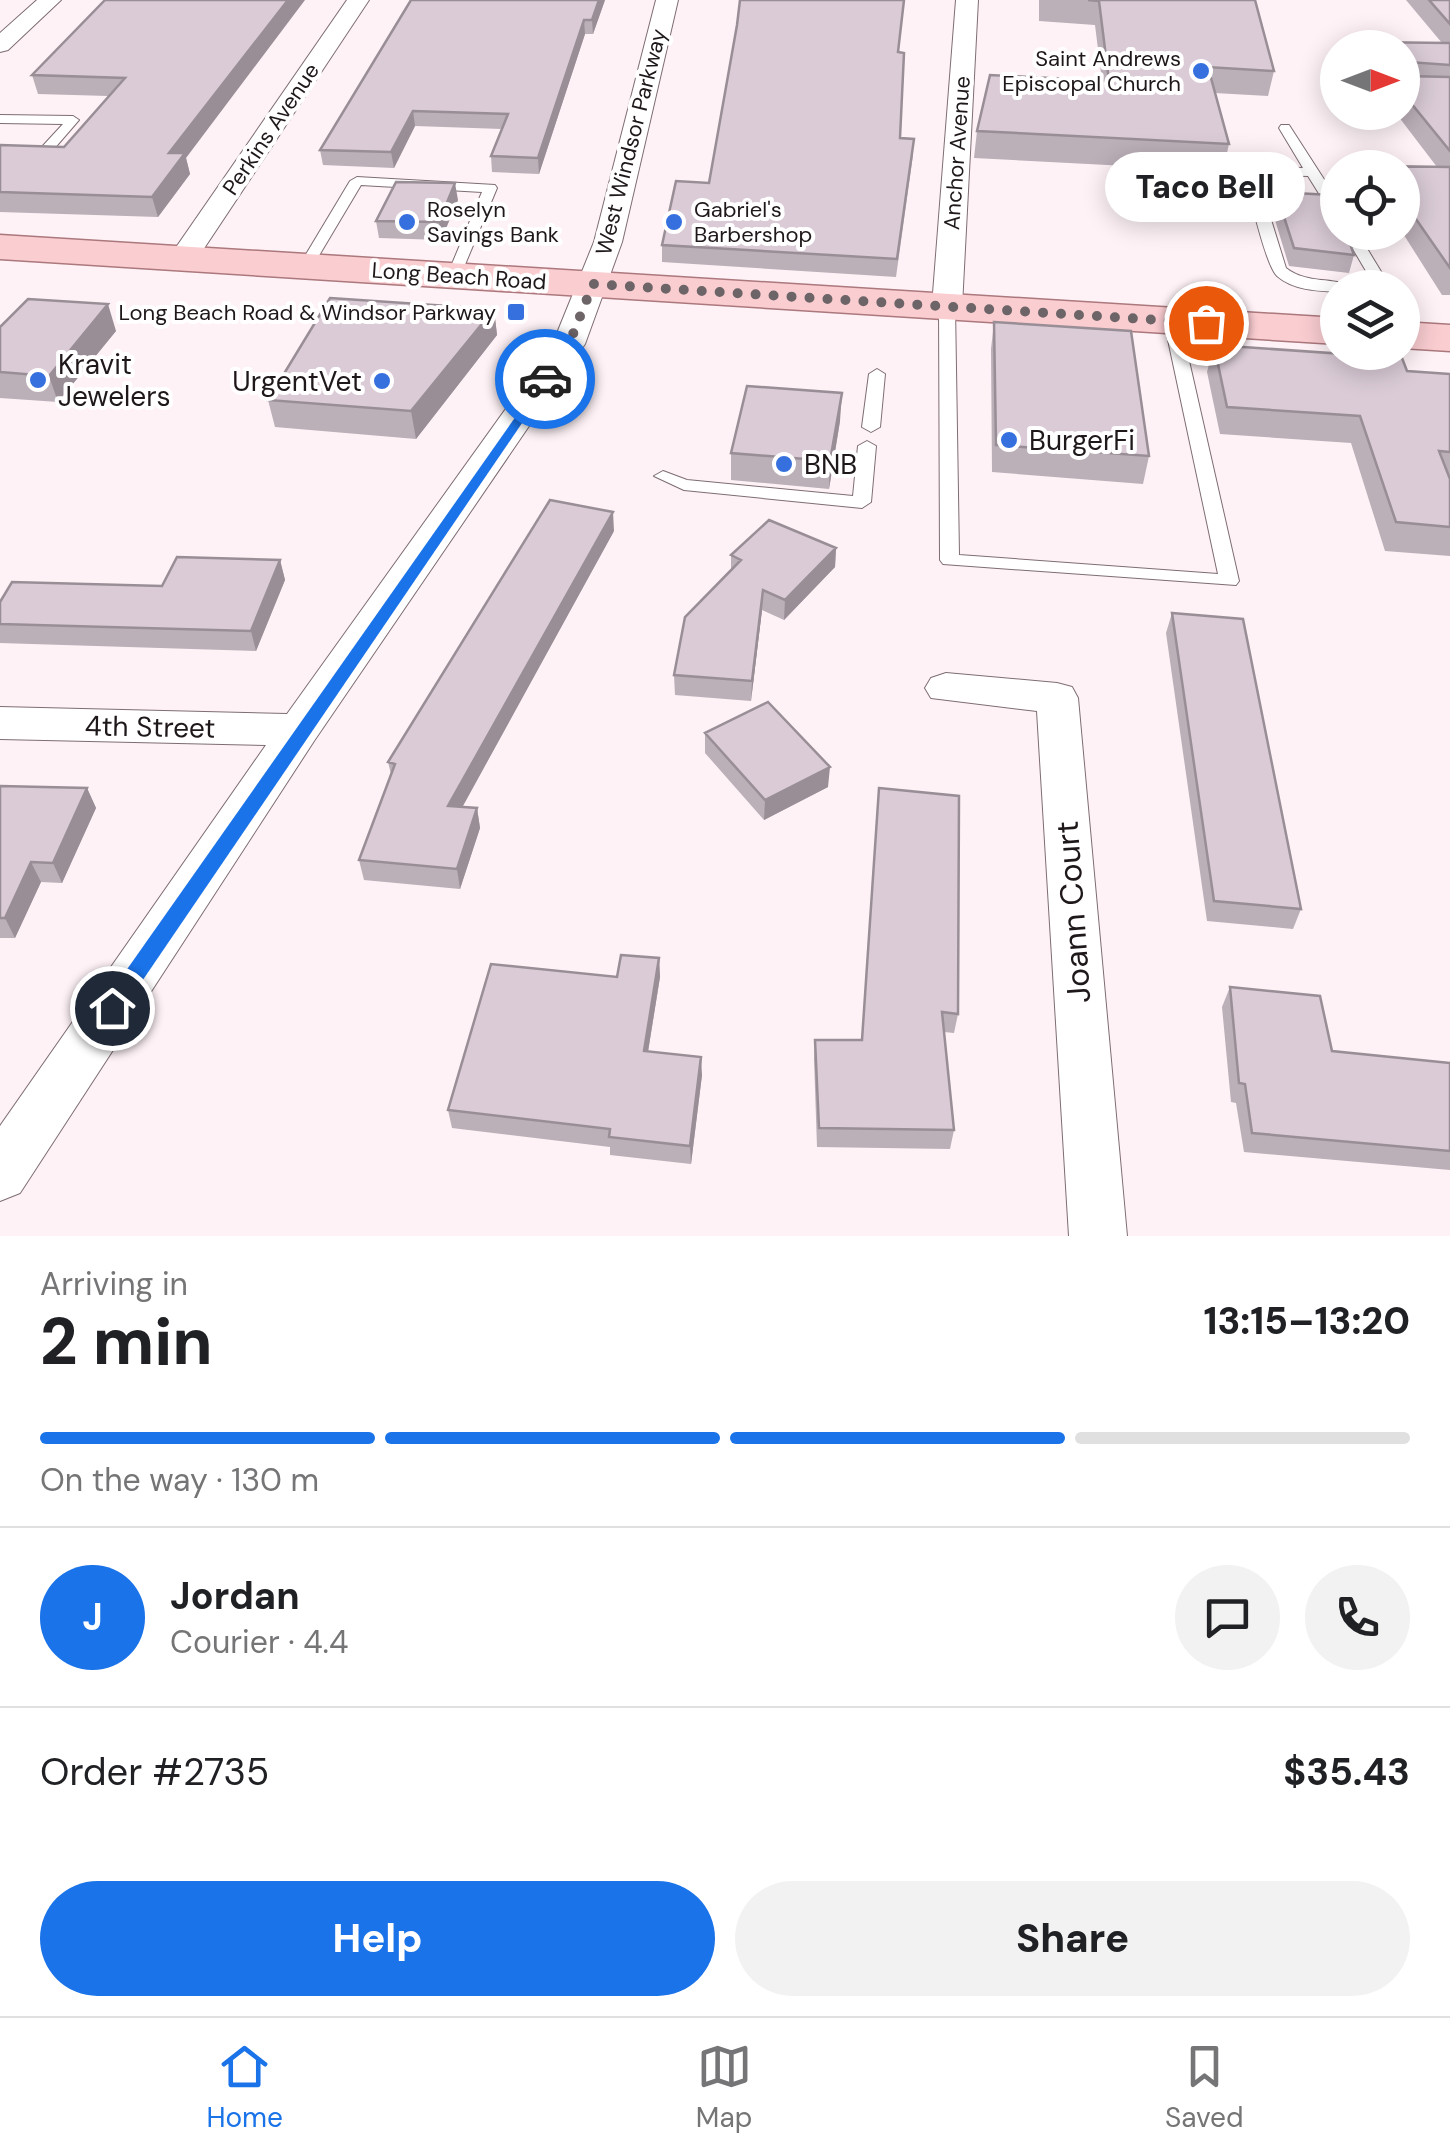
<!DOCTYPE html>
<html lang="en">
<head>
<meta charset="utf-8">
<style>
  :root { --surface:#fff; --page:#f2f2f2; --text:#202124; --muted:#757577; --line:#e0e0e0; --accent:#1a73e8 }
  body { margin:0; font-family:"DM Sans",sans-serif; background:var(--page); color:var(--text); height:100vh; display:flex; flex-direction:column; font-size:38px; white-space:nowrap }
  * { box-sizing:border-box; margin:0 }
  p { font-size:32px; color:var(--muted) }
  .icon { flex:none; width:55px; height:55px; fill:none; stroke:currentColor; stroke-width:2; stroke-linecap:round; stroke-linejoin:round }
  .map { position:relative; height:1236px; overflow:hidden }
  .panel { display:flex; flex-direction:column; background:var(--surface); flex:1 }
  .panel>* { flex:none }
  .needle { width:65px; rotate:90deg }
  .buttons { position:absolute; left:1320px; top:30px; display:grid; gap:20px }
  .buttons a { display:grid; place-items:center; width:100px; height:100px; border-radius:50%; background:var(--surface); box-shadow:0 5px 25px #0003; font-size:50px }
  .pin { position:absolute; display:grid; place-items:center; width:85px; height:85px; color:#fff; margin:-42px; border:5px solid #fff; border-radius:50%; box-shadow:0 2px 10px #0007 }
  .courier { position:absolute; display:grid; place-items:center; width:100px; height:100px; margin:-50px; border:8px solid #1a73e8; border-radius:50%; background:#fff; color:#222; box-shadow:0 2px 12px #0007 }
  .bubble { position:absolute; height:70px; border-radius:35px; background:var(--surface); box-shadow:0 5px 25px #0003; font-size:32px; font-weight:800; line-height:70px; text-align:center }
  .head em { font-style:normal; font-weight:800 }
  .head div { display:flex; flex-direction:column-reverse }
  .head { display:flex; align-items:center; justify-content:space-between; height:170px; padding:0 40px }
  h1 { font-size:65px; font-weight:800; line-height:75px }
  .bar { display:grid; grid-template-columns:repeat(4,1fr); gap:15px 10px; align-content:center; height:120px; padding:0 40px }
  .bar i { height:12px; border-radius:8px; background:var(--line) }
  .bar .active { background:var(--accent) }
  .bar p { grid-column:span 4 }
  .line { display:flex; align-items:center; gap:25px; padding:0 40px; border-top:2px solid var(--line) }
  .line div { flex:1 }
  .round { display:grid; place-items:center; flex:none; width:105px; height:105px; border-radius:52px; background:var(--page) }
  .cta { display:flex; gap:20px; margin-top:auto; padding:20px 40px }
  .cta a { flex:1; height:115px; border-radius:60px; background:var(--accent); color:#fff; font-size:40px; font-weight:800; line-height:115px; text-align:center }
  .cta a+a { background:var(--page); color:var(--text) }
  .menu { display:flex; justify-content:space-around; align-items:center; height:140px; border-top:2px solid var(--line); background:var(--surface); font-size:28px; color:var(--muted) }
  .menu a { display:grid; justify-items:center; gap:5px }
  .menu .active { color:var(--accent) }
  .map>svg:first-child { display:block }
  .lines { fill:none; stroke-linecap:round; stroke-linejoin:round }
  .service-casing { stroke:#7e6d73; stroke-width:2 }
  .minor-casing { stroke:#7e6d73; stroke-width:2 }
  .primary-casing { stroke:#ab787d; stroke-width:3 }
  .service { fill:#fff; fill-rule:evenodd }
  .minor { fill:#fff; fill-rule:evenodd }
  .primary { fill:#facdd1; fill-rule:evenodd }
  .wall { fill:#bbafb8 }
  .shaded-wall { fill:#998e96 }
  .building { fill:#dacbd6; stroke:#998e96; stroke-width:2.5 }
  .route { fill:#1a73e8 }
  .done { stroke:#6d6468; stroke-width:10; stroke-dasharray:0 18 }
  .poi-dot { fill:#3570de; stroke:#fff; stroke-width:4 }
  .labels { text-anchor:middle; dominant-baseline:central; stroke-width:8; stroke-linejoin:round; paint-order:stroke }
  .far-poi-label { font-size:22px; fill:#1f181b; stroke:#fff; text-anchor:end }
  .far-street-label { font-size:22px; fill:#1f181b; stroke:#fff }
  .poi-label { font-size:28px; fill:#1f181b; stroke:#fff; text-anchor:start }
  .street-label { font-size:28px; fill:#1f181b; stroke:#fff }
  .near-street-label { font-size:32px; fill:#1f181b; stroke:#fff }
</style>
</head>
<body>
<div class="map">
<svg width="1450" height="1236" viewBox="0 0 1450 1236">
  <rect width="100%" height="100%" fill="#fef2f6"/>
  <g class="lines">
    <defs>
      <path id="service" d="M 1363,112 L 1376,112 L 1383,122 L 1373,125 Z
        M 0,115 L 73,116 L 79,120 L 47,157 L 0,157 L 0,149 L 39,150 L 63,124 L 0,123 Z
        M 1281,125 L 1289,125 L 1338,201 L 1338,217 L 1333,216 L 1308,176 L 1273,175 L 1259,181 L 1286,268 C 1308,285 1334,276 1355,288 L 1338,288 L 1338,292 C 1317,291 1293,290 1277,276 C 1266,266 1251,198 1245,179 L 1271,167 L 1303,168 L 1279,128 Z
        M 357,177 L 495,185 L 497,188 L 459,279 L 449,279 L 447,276 L 482,192 L 361,185 L 311,269 L 301,269 L 299,266 L 350,181 Z
        M 1343,232 L 1357,232 L 1391,288 L 1376,288 Z
        M 947,301 L 955,306 L 959,555 L 1218,574 L 1164,321 L 1172,316 L 1180,321 L 1239,581 L 1236,585 L 943,564 L 940,560 L 939,306 Z
        M 877,369 L 885,374 L 880,427 L 871,432 L 862,427 L 869,374 Z
        M 867,441 L 876,446 L 871,502 L 862,508 L 684,490 L 654,476 L 663,471 L 687,480 L 853,496 L 858,446 Z"/>
      <path id="minor" d="M 37,0 L 61,0 L 8,50 L 0,52 L 0,33 Z
        M 347,0 L 369,0 L 193,265 L 173,265 L 168,259 Z
        M 656,0 L 678,0 L 622,242 L 585,344 L 314,741 L 20,1193 L 0,1201 L 0,1126 L 266,745 L 0,739 L 0,707 L 287,714 L 553,343 L 594,242 Z
        M 956,0 L 978,0 L 962,306 L 947,315 L 932,306 Z
        M 946,673 L 1057,683 L 1072,687 L 1078,698 L 1127,1236 L 1069,1236 L 1037,711 L 931,698 L 925,688 L 931,678 Z"/>
      <path id="primary" d="M 0,235 L 1338,318 L 1338,344 L 0,259 Z
        M 1402,322 L 1450,325 L 1450,351 L 1402,348 Z"/>
    </defs>
    <use href="#service" class="service-casing"/>
    <use href="#minor" class="minor-casing"/>
    <use href="#primary" class="primary-casing"/>
    <use href="#service" class="service"/>
    <use href="#minor" class="minor"/>
    <use href="#primary" class="primary"/>
  </g>
  <path class="wall" d="M 105,0 L 186,158 L 190,174 L 158,217 L 0,212 L 0,145 L 64,147 L 108,96 L 38,94 L 32,75 Z
    M 605,0 L 593,34 L 585,34 L 539,174 L 492,172 L 491,156 L 502,129 L 415,126 L 394,168 L 323,165 L 320,150 Z
    M 1039,0 L 1255,0 L 1274,71 L 1268,96 L 1215,93 L 1229,144 L 1223,171 L 974,158 L 977,131 L 1102,81 L 1095,25 L 1039,21 Z
    M 1406,0 L 1450,0 L 1450,295 L 1442,295 L 1402,232 L 1402,168 L 1380,168 L 1437,167 L 1395,112 L 1402,112 L 1402,48 L 1361,48 L 1362,42 L 1442,43 Z
    M 899,52 L 900,138 L 913,155 L 896,277 L 662,262 L 662,245 Z
    M 1276,192 L 1354,255 L 1349,273 L 1289,266 L 1272,210 Z
    M 458,200 L 441,240 L 379,238 L 376,221 Z
    M 494,309 L 497,335 L 416,439 L 275,427 L 268,400 Z
    M 994,322 L 1149,456 L 1143,484 L 992,472 L 991,349 Z
    M 0,327 L 116,331 L 58,402 L 0,398 Z
    M 1214,345 L 1407,371 L 1450,374 L 1450,556 L 1385,551 L 1351,443 L 1220,434 L 1207,372 Z
    M 840,421 L 829,489 L 731,480 L 731,453 Z
    M 614,531 L 462,807 L 477,808 L 480,828 L 460,889 L 364,880 L 359,860 L 391,774 L 388,762 Z
    M 836,548 L 835,567 L 784,620 L 762,610 L 751,701 L 675,695 L 674,675 L 731,570 L 731,555 Z
    M 280,560 L 285,580 L 256,651 L 0,643 L 0,602 L 162,586 Z
    M 1172,613 L 1301,909 L 1293,929 L 1207,921 L 1166,633 Z
    M 705,733 L 828,787 L 764,820 L 705,753 Z
    M 0,786 L 87,788 L 96,808 L 62,883 L 41,882 L 15,938 L 0,938 Z
    M 879,788 L 958,1014 L 954,1033 L 944,1032 L 954,1130 L 950,1149 L 817,1147 L 814,1059 L 815,1040 L 862,1040 Z
    M 659,958 L 660,977 L 648,1052 L 702,1075 L 691,1164 L 610,1155 L 610,1147 L 452,1128 L 448,1110 L 617,977 Z
    M 1230,987 L 1332,1051 L 1450,1063 L 1450,1170 L 1244,1152 L 1236,1103 L 1231,1102 L 1222,1007 Z"/>
  <path class="shaded-wall" d="M 288,0 L 305,0 L 186,158 L 190,174 L 158,217 L 152,197 L 169,153 Z
    M 599,0 L 605,0 L 593,34 L 592,20 Z
    M 584,20 L 585,34 L 539,174 L 538,158 Z
    M 413,111 L 415,126 L 394,168 L 391,152 Z
    M 455,183 L 458,200 L 441,240 L 439,222 Z
    M 108,304 L 116,331 L 58,402 L 49,376 Z
    M 494,309 L 497,335 L 416,439 L 411,411 Z
    M 842,393 L 840,421 L 829,489 L 830,461 Z
    M 613,512 L 614,531 L 452,826 L 448,806 Z
    M 836,548 L 835,567 L 784,620 L 785,600 Z
    M 280,560 L 285,580 L 256,651 L 251,631 Z
    M 763,590 L 762,610 L 751,701 L 752,681 Z
    M 830,767 L 828,787 L 764,820 L 765,800 Z
    M 87,788 L 96,808 L 62,883 L 53,863 Z
    M 477,808 L 480,828 L 460,889 L 457,869 Z
    M 31,862 L 41,882 L 15,938 L 5,918 Z
    M 659,958 L 660,977 L 645,1070 L 644,1051 Z
    M 701,1057 L 702,1075 L 691,1164 L 690,1146 Z"/>
  <path class="building" d="M 105,0 L 288,0 L 169,153 L 185,153 L 152,197 L 0,192 L 0,145 L 64,147 L 125,78 L 32,75 Z
    M 411,0 L 599,0 L 592,20 L 584,20 L 538,158 L 491,156 L 508,114 L 413,111 L 391,152 L 320,150 Z
    M 740,0 L 904,0 L 898,52 L 904,53 L 900,138 L 914,139 L 897,259 L 662,245 L 676,181 L 709,183 L 737,25 Z
    M 1088,0 L 1255,0 L 1274,71 L 1208,67 L 1229,144 L 977,131 L 990,75 L 1109,81 L 1099,1 Z
    M 1429,0 L 1450,0 L 1450,24 Z
    M 1362,42 L 1450,43 L 1450,65 L 1409,62 L 1406,76 L 1450,77 L 1450,151 L 1402,92 L 1402,48 L 1367,48 Z
    M 1381,166 L 1450,167 L 1450,268 L 1402,199 L 1402,168 Z
    M 396,182 L 455,183 L 439,222 L 376,221 Z
    M 1276,192 L 1331,195 L 1338,211 L 1338,232 L 1346,232 L 1354,255 L 1294,248 Z
    M 330,298 L 494,309 L 411,411 L 268,400 Z
    M 28,299 L 108,304 L 49,376 L 0,372 L 0,327 Z
    M 994,322 L 1131,331 L 1149,456 L 996,445 Z
    M 1214,345 L 1402,358 L 1407,371 L 1450,374 L 1450,452 L 1439,451 L 1450,479 L 1450,527 L 1396,522 L 1360,416 L 1227,407 Z
    M 747,386 L 842,393 L 830,461 L 731,453 Z
    M 550,500 L 613,512 L 448,806 L 477,808 L 457,869 L 359,860 L 395,764 L 388,762 Z
    M 769,520 L 836,548 L 785,600 L 763,590 L 752,681 L 674,675 L 685,617 L 741,560 L 731,555 Z
    M 177,557 L 280,560 L 251,631 L 0,624 L 0,602 L 12,582 L 162,586 Z
    M 1172,613 L 1243,619 L 1301,909 L 1214,901 Z
    M 768,702 L 830,767 L 765,800 L 705,733 Z
    M 0,786 L 87,788 L 53,863 L 31,862 L 5,918 L 0,918 Z
    M 879,788 L 959,796 L 958,1014 L 942,1012 L 954,1130 L 819,1128 L 815,1040 L 862,1040 Z
    M 621,955 L 659,958 L 644,1051 L 701,1057 L 690,1146 L 609,1137 L 610,1129 L 448,1110 L 491,964 L 617,977 Z
    M 1230,987 L 1320,996 L 1332,1051 L 1450,1063 L 1450,1151 L 1252,1133 L 1245,1084 L 1239,1083 Z"/>
  <path class="route" d="M 545,375 L 552,379 L 119,1015 L 104,1015 L 104,1002 Z"/>
  <g class="lines">
    <path class="done" d="M 545,379 L 569,344 L 593,284 L 1206,323"/>
  </g>
  <g class="poi-dot">
    <circle cx="1201" cy="71" r="10"/>
    <circle cx="407" cy="222" r="10"/>
    <circle cx="674" cy="222" r="10"/>
    <rect x="506" y="302" width="20" height="20" rx="5"/>
    <circle cx="38" cy="380" r="10"/>
    <circle cx="382" cy="381" r="10"/>
    <circle cx="1009" cy="440" r="10"/>
    <circle cx="784" cy="464" r="10"/>
  </g>
  <g class="labels">
    <g class="far-poi-label">
      <text x="1181" y="58">Saint Andrews<tspan x="1181" dy="25">Episcopal Church</tspan></text>
      <text x="427" y="209" text-anchor="start">Roselyn<tspan x="427" dy="25">Savings Bank</tspan></text>
      <text x="694" y="209" text-anchor="start">Gabriel's<tspan x="694" dy="25">Barbershop</tspan></text>
      <text x="496" y="312">Long Beach Road &amp; Windsor Parkway</text>
    </g>
    <g class="far-street-label">
      <text transform="translate(271 129) rotate(-56)">Perkins Avenue</text>
      <text transform="translate(631 142) rotate(-76)">West Windsor Parkway</text>
      <text transform="translate(957 153) rotate(-86)">Anchor Avenue</text>
      <text transform="translate(459 276) rotate(4)">Long Beach Road</text>
    </g>
    <g class="poi-label">
      <text x="58" y="364">Kravit<tspan x="58" dy="32">Jewelers</tspan></text>
      <text x="362" y="381" text-anchor="end">UrgentVet</text>
      <text x="1029" y="440">BurgerFi</text>
      <text x="804" y="464">BNB</text>
    </g>
    <g class="street-label">
      <text transform="translate(150 727) rotate(1)">4th Street</text>
    </g>
    <g class="near-street-label">
      <text transform="translate(1073 912) rotate(-94)">Joann Court</text>
    </g>
  </g>
</svg>
<div class="buttons">
<a><svg class="needle" viewBox="-14 -14 28 28"><path d="M0-13l5 13h-10z" fill="#e53935"/><path d="M0 13l5-13h-10z" fill="#757577"/></svg></a>
<a><svg class="icon" aria-label="locate" viewBox="0 0 24 24"><circle cx="12" cy="12" r="6"/><path d="M12 2v4M12 18v4M2 12h4M18 12h4"/></svg></a>
<a><svg class="icon" aria-label="layers" viewBox="0 0 24 24"><path d="M12 4l9 5-9 5-9-5zM3 14l9 5 9-5"/></svg></a>
</div>
<div class="pin" style="left:1206px;top:323px;background:#ea580c"><svg class="icon" aria-label="bag" viewBox="0 0 24 24"><path d="M5 8h14l-1 12H6zM9 8a3 3 0 0 1 6 0"/></svg></div>
<div class="pin" style="left:112px;top:1008px;background:#1f2937"><svg class="icon" aria-label="home" viewBox="0 0 24 24"><path d="M3 11l9-7 9 7M6 9v11h12V9"/></svg></div>
<div class="courier" style="left:545px;top:379px"><svg class="icon" aria-label="car" viewBox="0 0 24 24"><path d="M5 17H2v-5l4-1 3-4h7l3 4 3 1v5h-3M9 17h6M6 11h13"/><circle cx="7" cy="17" r="2"/><circle cx="17" cy="17" r="2"/></svg></div>
<div class="bubble" style="left:1105px;top:152px;width:200px">Taco Bell</div>
</div>
<section class="panel">
<div class="head"><div><h1>2 min</h1><p>Arriving in</p></div><em>13:15–13:20</em></div>
<div class="bar"><i class="active"></i><i class="active"></i><i class="active"></i><i></i><p>On the way · 130 m</p></div>
<div class="line" style="height:180px"><b class="round" style="background:var(--accent);color:#fff">J</b><div><b>Jordan</b><p>Courier · 4.4</p></div><a class="round"><svg class="icon" aria-label="chat" viewBox="0 0 24 24"><path d="M4 5h16v11H9l-5 4z"/></svg></a><a class="round"><svg class="icon" aria-label="phone" viewBox="0 0 24 24"><path d="M5 4h4l2 5-3 2q2 4 5 5l2-3 5 2v4C11 20 4 13 5 4z"/></svg></a></div>
<div class="line" style="height:130px"><div>Order #2735</div><b>$35.43</b></div>
<div class="cta"><a>Help</a><a>Share</a></div>
</section>
<nav class="menu">
<a class="active"><svg class="icon" aria-label="home" viewBox="0 0 24 24"><path d="M3 11l9-7 9 7M6 9v11h12V9"/></svg>Home</a>
<a><svg class="icon" aria-label="map" viewBox="0 0 24 24"><path d="M3 6l6-2 6 2 6-2v14l-6 2-6-2-6 2zM9 4v14M15 6v14"/></svg>Map</a>
<a><svg class="icon" aria-label="saved" viewBox="0 0 24 24"><path d="M7 4h10v16l-5-4-5 4z"/></svg>Saved</a>
</nav>
</body>
</html>
